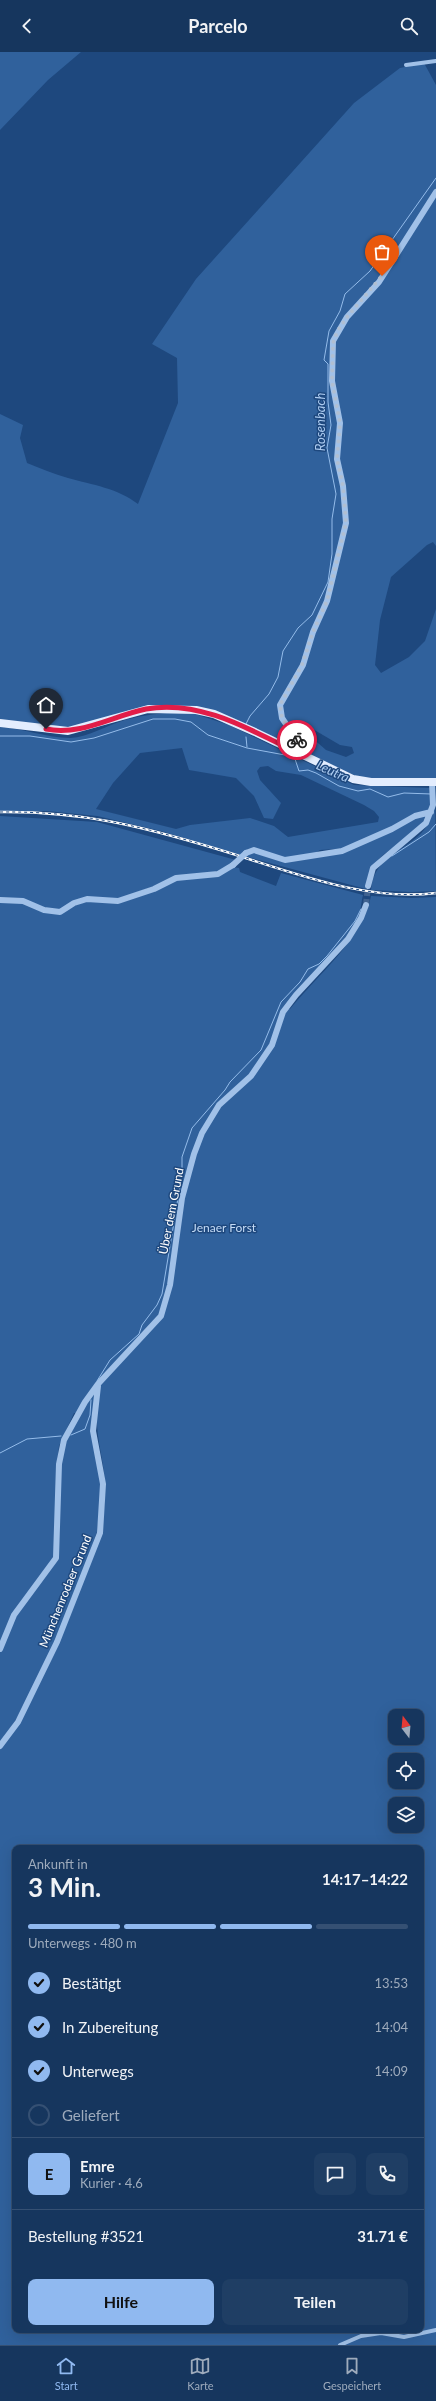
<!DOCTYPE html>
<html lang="de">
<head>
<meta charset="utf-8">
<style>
  :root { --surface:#16365e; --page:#1f3e64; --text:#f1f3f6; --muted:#9eabbc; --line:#355073; --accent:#90b9f0 }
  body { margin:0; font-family:Lato,sans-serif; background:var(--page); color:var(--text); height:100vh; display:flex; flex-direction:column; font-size:15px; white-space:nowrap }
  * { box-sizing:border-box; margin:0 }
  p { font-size:13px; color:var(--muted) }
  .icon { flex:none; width:22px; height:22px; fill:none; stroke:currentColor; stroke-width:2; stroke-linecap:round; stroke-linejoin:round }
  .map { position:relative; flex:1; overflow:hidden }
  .details { position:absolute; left:12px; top:1793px; width:412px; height:488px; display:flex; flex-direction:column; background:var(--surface); border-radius:8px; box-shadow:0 4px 16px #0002,0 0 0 1px var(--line) }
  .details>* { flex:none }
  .needle { width:26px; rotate:344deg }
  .tools { position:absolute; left:388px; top:1657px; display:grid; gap:8px }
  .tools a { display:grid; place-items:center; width:36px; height:36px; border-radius:8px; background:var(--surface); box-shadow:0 4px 16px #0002,0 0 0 1px var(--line); font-size:20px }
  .pin { position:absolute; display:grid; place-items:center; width:34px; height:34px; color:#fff; margin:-41px -17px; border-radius:50% 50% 50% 0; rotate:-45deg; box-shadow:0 0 4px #0007 }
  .pin .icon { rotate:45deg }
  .courier { position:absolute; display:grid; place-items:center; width:40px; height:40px; margin:-20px; border:3px solid #e11d48; border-radius:50%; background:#fff; color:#222; box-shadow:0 1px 5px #0007 }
  .headline em { font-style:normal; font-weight:700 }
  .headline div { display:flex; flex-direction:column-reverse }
  .headline { display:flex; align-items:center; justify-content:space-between; height:68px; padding:0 16px }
  h1 { font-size:26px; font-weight:700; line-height:30px }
  .bar { display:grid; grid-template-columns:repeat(4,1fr); gap:6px 4px; align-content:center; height:48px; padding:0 16px }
  .bar i { height:5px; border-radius:3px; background:var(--line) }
  .bar .selected { background:var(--accent) }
  .bar p { grid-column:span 4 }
  .line { display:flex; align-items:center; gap:10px; padding:0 16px; border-top:1px solid var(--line) }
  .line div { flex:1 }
  .round { display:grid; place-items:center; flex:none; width:42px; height:42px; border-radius:8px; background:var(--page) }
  ol { padding:0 16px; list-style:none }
  li { display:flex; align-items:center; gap:12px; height:44px }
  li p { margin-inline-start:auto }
  li .icon { padding:4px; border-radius:50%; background:var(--accent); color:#111; stroke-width:4 }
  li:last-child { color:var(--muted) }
  li i { width:22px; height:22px; border:2px solid var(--line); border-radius:50% }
  .cta { display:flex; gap:8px; margin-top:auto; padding:8px 16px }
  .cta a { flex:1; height:46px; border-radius:8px; background:var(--accent); color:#111; font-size:16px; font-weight:700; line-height:46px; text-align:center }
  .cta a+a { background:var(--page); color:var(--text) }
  header { display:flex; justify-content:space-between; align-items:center; height:52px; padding:0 16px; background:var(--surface); font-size:18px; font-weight:700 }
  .tab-bar { display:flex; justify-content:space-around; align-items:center; height:56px; border-top:1px solid var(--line); background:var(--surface); font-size:11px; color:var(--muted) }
  .tab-bar a { display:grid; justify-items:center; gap:2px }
  .tab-bar .selected { color:var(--accent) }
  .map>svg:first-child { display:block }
  .green { fill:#30619c; fill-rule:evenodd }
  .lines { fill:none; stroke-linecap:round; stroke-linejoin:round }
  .stream { stroke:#94bcea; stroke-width:1 }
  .tertiary-tunnel { stroke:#406391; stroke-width:6; stroke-dasharray:6 3; stroke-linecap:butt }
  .minor { stroke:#a1c1e8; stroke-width:4 }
  .tertiary { stroke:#a1c1e8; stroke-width:6 }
  .primary { stroke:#e3edfe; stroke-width:8 }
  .rail-casing { stroke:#fff; stroke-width:2.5 }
  .rail { stroke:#1e487e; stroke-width:1; stroke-dasharray:3; stroke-linecap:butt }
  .tertiary-bridge { stroke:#a1c1e8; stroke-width:6 }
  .done { stroke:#b0bfd2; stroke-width:4; stroke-dasharray:0 7.2 }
  .route { stroke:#e11d48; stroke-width:5 }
  .labels { text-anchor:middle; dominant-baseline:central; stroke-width:3; stroke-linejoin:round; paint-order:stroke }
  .street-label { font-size:12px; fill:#fff; stroke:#1e487e }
  .park-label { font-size:12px; fill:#c4dbf6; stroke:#1e487e }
  .water-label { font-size:13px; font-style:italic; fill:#accbf0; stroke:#1e487e }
</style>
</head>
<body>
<header><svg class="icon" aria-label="back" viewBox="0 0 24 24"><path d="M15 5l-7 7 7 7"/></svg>Parcelo<svg class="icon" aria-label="search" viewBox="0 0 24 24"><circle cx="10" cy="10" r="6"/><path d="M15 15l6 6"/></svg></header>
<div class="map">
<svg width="436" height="2293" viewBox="0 0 436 2293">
  <rect width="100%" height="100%" fill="#1e487e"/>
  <path class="green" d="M 0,0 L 81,0 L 48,28 L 0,78 Z
    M 424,11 L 436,33 L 436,494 L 433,490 L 427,493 L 391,525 L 380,568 L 375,613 L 381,621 L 409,605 L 425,589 L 436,557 L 436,726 L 397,728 L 358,725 L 310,703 L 300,688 L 301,698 L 256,679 L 179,654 L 68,677 L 0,669 L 0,362 L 23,373 L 20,386 L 27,411 C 40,416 54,422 68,426 C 93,433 117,436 138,452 L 178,351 L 177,306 L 152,292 L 196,227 L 354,51 L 400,16 ZM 311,676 L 340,693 L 352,695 L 354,701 L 346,705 L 326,698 L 310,684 Z
    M 179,660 L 195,662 L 229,673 L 354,733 L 430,736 L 431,754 L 428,758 L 350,796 L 320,798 L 314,802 L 289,807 L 262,799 L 241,803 L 161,779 L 97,764 L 47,759 L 0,759 L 0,675 C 23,676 47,686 70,686 C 89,685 107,673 125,668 C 143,663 161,661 179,660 ZM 182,696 L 189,718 L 236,726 L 254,744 L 264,766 L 273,767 L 281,751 L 260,728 L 257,719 L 260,715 L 268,714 L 276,719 L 301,723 L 364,753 L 374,759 L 379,765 L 378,770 L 288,785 L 274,774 L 250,766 L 190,773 L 176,777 L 96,757 L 113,731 L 140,701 Z
    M 435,736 L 436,839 L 411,840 L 371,838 C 374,800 413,799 428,772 C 435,761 434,749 435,736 Z
    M 0,764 L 97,770 L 236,808 L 222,819 L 185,823 L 118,847 L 94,846 L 59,858 L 0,847 Z
    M 415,764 L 428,764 C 422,771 416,779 409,784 C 382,806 376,800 366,837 L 244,804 L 250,799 L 281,808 L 342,800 Z
    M 233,815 L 239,816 L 240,820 L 276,834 L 281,821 L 363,843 C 361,850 361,860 358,867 C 341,901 307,925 285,955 L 290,957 C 316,925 364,885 371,844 L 412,846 L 436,845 L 436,2293 L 0,2293 L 0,1697 C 34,1650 57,1597 78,1543 C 91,1507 107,1472 105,1432 C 104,1408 96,1387 97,1363 L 94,1362 L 92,1379 L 102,1432 L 97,1480 L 56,1589 L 21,1660 L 0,1691 L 0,1600 L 16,1563 L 56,1507 L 59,1490 L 61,1401 L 64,1388 L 80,1362 L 74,1361 L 59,1394 L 56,1418 L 56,1498 L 54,1506 L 19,1552 L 7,1574 L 0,1594 L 0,850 L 22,850 L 44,859 L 60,861 L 80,851 L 94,849 L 118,850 L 155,838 L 176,827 L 219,824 ZM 395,1664 L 417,1664 L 417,1686 L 395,1686 ZM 395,1708 L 417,1708 L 417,1730 L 395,1730 ZM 395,1752 L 417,1752 L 417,1774 L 395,1774 ZM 15,1796 L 421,1796 L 421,2278 L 15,2278 Z"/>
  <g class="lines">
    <path class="stream" d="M 246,672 L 250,664 L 269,642 L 278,625 L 283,599 L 298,576 L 312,563 L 328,530 L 332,502 L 332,467 L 336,442 L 327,396 L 331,373 L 328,350 L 328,312 L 324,308 L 329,279 L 340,259 L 345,242 L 370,219 L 436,126
      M 0,684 L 30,684 L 71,690 L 94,686 L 153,667 L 175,667 L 191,670 L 208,683 L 247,696 L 285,703 L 295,707 L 299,719 L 308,718 L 316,721 L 339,734 L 358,739 L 370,737 L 388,745 L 404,741 L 431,742
      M 246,685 L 247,695
      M 392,804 L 429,780 L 436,772
      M 97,1329 L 110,1308 L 139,1282 L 142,1273 L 157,1253 L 162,1242 L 182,1122 L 182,1105 L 192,1076 L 225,1038 L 230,1030 L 261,998 L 281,950 L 300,930 L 308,917 L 319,912 L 327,904 L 355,869 L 361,857
      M 71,1383 L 85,1377 L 90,1363 L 91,1348
      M 0,1401 L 27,1387 L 61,1384"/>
    <path class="tertiary-tunnel" d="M 366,853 L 368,834"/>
    <path class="minor" d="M 406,13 L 436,9
      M 340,2293 L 361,2284 L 381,2281 L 404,2285 L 436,2278"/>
    <path class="tertiary" d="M 302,703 L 300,693 L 282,666 L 280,653 L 303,613 L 313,580 L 327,549 L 346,471 L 343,434 L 337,407 L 340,371 L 332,329 L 333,289 L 347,265 L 379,230 L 436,140
      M 246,801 L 254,798 L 285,808 L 342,799 L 392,777 L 415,764 L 431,760
      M 368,834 L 373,816 L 426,771 L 433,753 L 432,730
      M 0,848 L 23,849 L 44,858 L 60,860 L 74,851 L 87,847 L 118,849 L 154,837 L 176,826 L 218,822 L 233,813
      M 0,1597 L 14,1563 L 56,1506 L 59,1412 L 64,1388 L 85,1350 L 98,1332 L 161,1264 L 170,1233 L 182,1146 L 194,1102 L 202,1081 L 219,1053 L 251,1024 L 272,993 L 283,960 L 296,943 L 348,887 L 361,866 L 366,853
      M 0,1694 L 18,1670 L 57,1590 L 100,1481 L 103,1432 L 93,1379 L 98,1334"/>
    <path class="primary" d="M 0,671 L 68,679 L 148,657 L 196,658 L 214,662 L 255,680 L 353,727 L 371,730 L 436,730"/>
    <defs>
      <path id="rail" d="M 0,760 C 81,759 141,774 217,797 C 287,818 362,850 436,841"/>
    </defs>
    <use href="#rail" class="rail-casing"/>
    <use href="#rail" class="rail"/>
    <path class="tertiary-bridge" d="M 233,813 L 246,801"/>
  </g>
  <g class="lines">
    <path class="done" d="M 297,688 L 282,666 L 280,653 L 302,613 L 313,580 L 327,549 L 346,471 L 343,434 L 337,407 L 340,371 L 332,329 L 333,291 L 337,280 L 347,265 L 382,224"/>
    <path class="route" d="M 46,677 C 81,684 112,664 146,657 C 202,647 254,680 302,703 L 301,695 L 297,688"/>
  </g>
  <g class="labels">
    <g class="street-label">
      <text transform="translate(171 1159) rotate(-79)">Über dem Grund</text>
      <text transform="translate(65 1539) rotate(-68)">Münchenrodaer Grund</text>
    </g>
    <g class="park-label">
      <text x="224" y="1175">Jenaer Forst</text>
    </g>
    <g class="water-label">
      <text transform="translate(320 370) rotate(-90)">Rosenbach</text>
      <text transform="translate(333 719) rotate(24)">Leutra</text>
    </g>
  </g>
</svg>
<div class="tools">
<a><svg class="needle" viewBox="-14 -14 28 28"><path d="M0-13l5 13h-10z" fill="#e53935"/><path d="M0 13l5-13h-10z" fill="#9eabbc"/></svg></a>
<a><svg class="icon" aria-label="locate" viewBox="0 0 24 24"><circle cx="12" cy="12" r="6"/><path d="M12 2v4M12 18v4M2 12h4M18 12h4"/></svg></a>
<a><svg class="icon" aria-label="layers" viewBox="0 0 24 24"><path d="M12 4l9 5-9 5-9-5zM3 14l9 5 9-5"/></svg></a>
</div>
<div class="pin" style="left:382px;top:224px;background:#ea580c"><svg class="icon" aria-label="bag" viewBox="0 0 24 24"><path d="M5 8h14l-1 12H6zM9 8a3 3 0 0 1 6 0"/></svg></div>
<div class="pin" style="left:46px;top:677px;background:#1f2937"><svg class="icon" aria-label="home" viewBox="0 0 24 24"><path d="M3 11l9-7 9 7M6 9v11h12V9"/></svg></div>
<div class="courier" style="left:297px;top:688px"><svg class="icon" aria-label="bike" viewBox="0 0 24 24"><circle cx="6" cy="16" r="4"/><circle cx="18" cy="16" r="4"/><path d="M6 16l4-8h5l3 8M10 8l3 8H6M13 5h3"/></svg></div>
<section class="details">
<div class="headline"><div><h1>3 Min.</h1><p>Ankunft in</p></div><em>14:17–14:22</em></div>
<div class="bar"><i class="selected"></i><i class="selected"></i><i class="selected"></i><i></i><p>Unterwegs · 480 m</p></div>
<ol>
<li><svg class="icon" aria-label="check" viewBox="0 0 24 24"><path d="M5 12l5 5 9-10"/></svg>Bestätigt<p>13:53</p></li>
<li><svg class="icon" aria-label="check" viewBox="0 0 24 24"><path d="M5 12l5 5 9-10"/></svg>In Zubereitung<p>14:04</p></li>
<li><svg class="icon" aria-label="check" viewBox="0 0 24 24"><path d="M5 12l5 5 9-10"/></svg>Unterwegs<p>14:09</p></li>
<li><i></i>Geliefert</li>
</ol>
<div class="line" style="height:72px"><b class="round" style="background:var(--accent);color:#111">E</b><div><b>Emre</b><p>Kurier · 4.6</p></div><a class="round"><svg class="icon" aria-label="chat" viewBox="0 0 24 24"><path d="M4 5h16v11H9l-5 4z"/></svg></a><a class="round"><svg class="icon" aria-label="phone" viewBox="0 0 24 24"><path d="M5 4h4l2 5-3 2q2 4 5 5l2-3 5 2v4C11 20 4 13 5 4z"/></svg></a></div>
<div class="line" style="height:52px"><div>Bestellung #3521</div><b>31.71 €</b></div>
<div class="cta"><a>Hilfe</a><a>Teilen</a></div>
</section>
</div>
<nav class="tab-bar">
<a class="selected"><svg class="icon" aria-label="home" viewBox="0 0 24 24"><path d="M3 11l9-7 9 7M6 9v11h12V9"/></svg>Start</a>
<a><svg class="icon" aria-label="map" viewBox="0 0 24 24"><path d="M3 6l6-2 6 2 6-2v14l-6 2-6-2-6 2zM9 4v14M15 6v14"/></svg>Karte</a>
<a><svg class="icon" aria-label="saved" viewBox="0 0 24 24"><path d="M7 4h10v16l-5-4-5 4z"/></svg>Gespeichert</a>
</nav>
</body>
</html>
